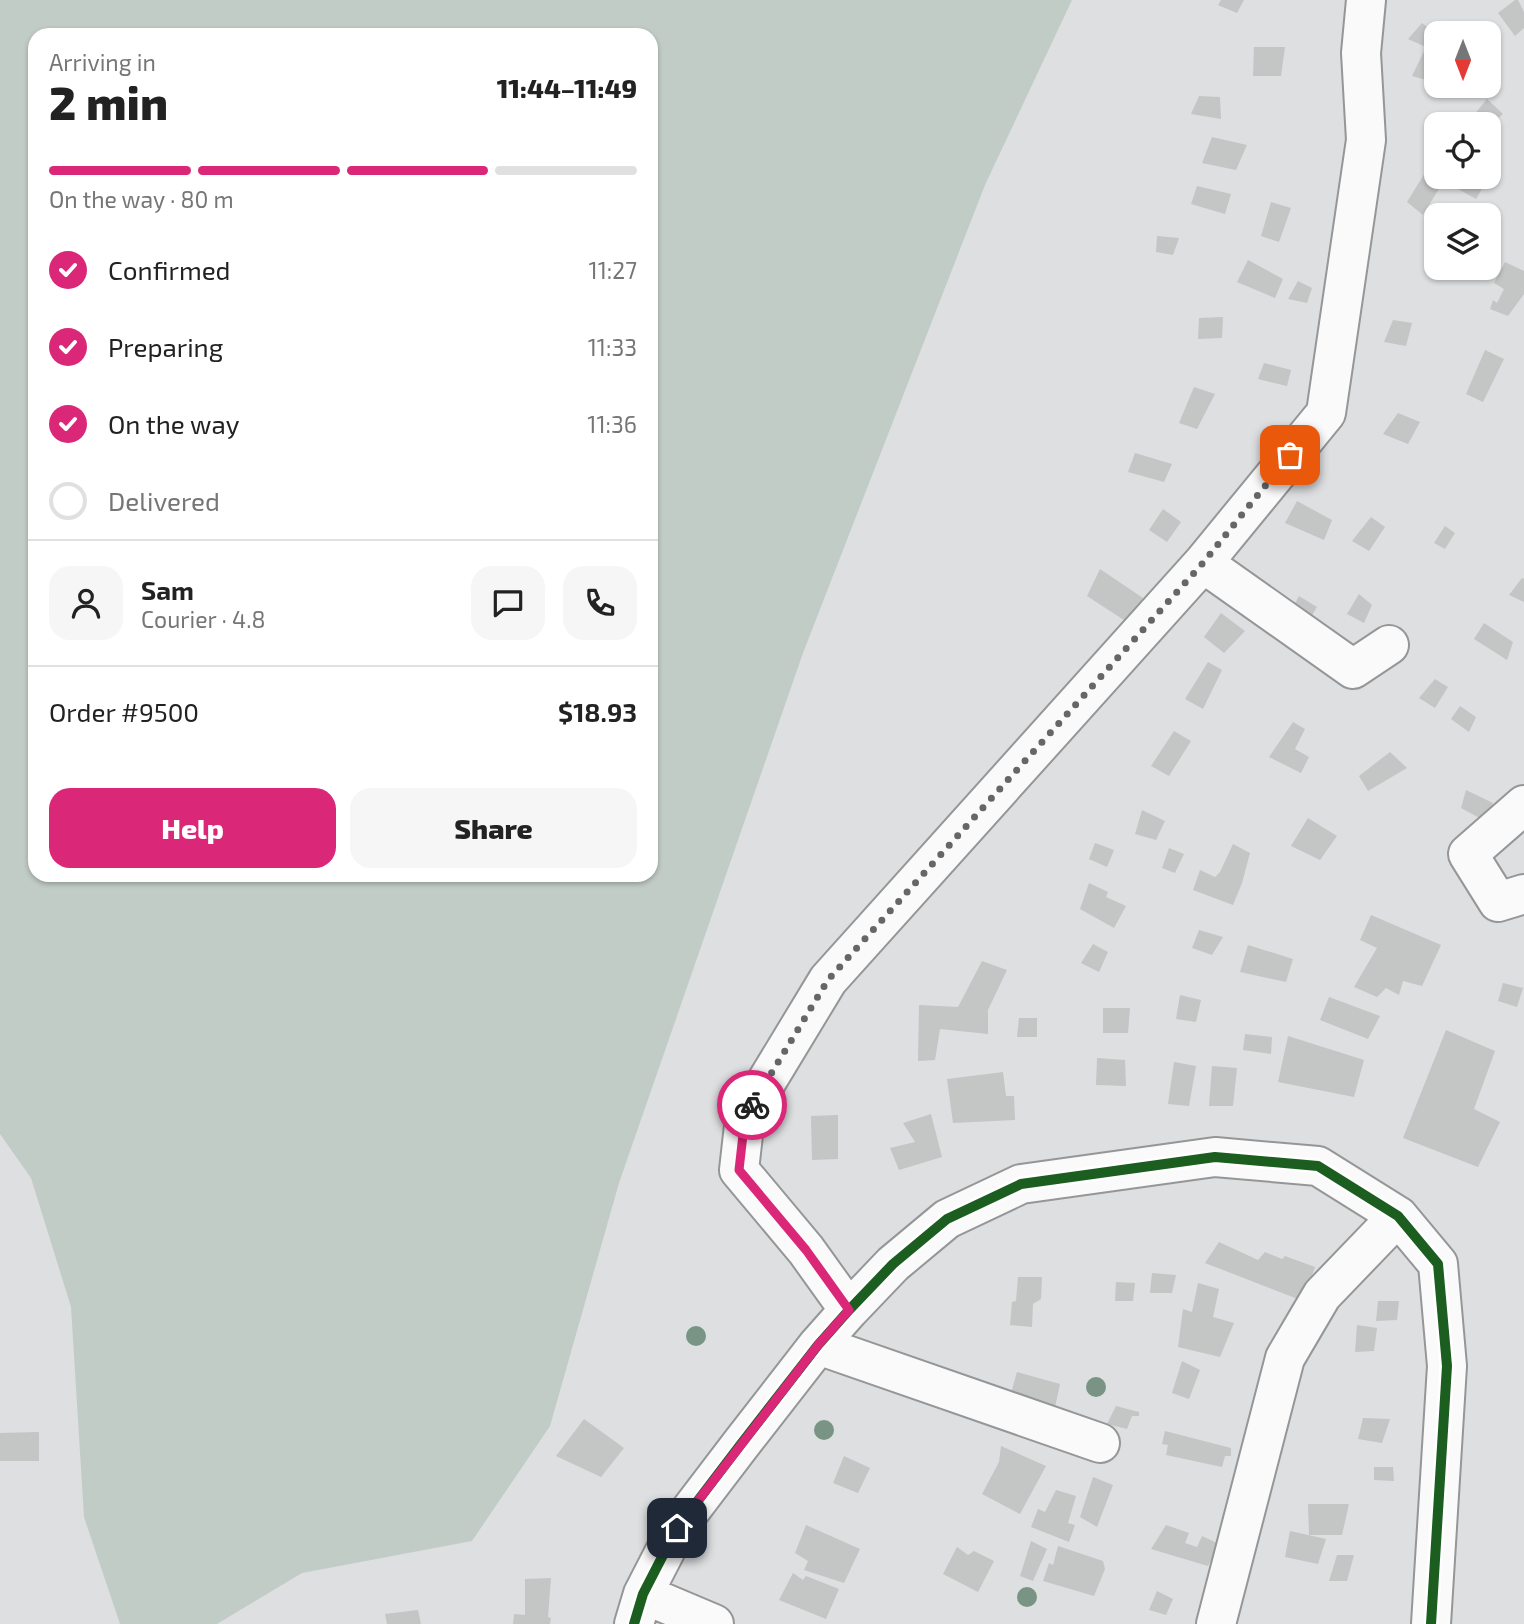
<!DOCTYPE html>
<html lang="en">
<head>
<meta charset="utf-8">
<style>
  :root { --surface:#fff; --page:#f6f6f6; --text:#222; --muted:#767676; --line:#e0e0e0; --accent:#db2777 }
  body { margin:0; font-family:"Exo 2",sans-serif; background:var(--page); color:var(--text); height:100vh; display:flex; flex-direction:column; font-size:26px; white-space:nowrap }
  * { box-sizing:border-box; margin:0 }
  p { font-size:23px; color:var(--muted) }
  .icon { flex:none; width:38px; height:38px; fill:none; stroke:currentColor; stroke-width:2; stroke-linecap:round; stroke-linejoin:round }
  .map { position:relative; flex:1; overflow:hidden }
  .sheet { position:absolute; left:28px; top:28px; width:630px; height:854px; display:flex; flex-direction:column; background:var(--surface); border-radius:21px; box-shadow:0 2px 5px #0004 }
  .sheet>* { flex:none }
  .needle { width:46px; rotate:180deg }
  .tools { position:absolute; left:1424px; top:21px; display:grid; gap:14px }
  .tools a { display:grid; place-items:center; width:77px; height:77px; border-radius:14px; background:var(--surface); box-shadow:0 2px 5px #0004; font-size:35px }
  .pin { position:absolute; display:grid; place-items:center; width:60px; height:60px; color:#fff; margin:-30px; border-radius:14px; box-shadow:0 4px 10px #0006 }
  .courier { position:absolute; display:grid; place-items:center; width:70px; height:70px; margin:-35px; border:5px solid #db2777; border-radius:50%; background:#fff; color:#222; box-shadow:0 2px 9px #0007 }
  .head em { font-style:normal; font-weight:800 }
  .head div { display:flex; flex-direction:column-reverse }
  .head { display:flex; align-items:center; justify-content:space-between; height:119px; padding:0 21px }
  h1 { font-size:46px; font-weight:800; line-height:52px }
  .bar { display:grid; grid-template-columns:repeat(4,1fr); gap:10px 7px; align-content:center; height:84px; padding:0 21px }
  .bar i { height:9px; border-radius:5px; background:var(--line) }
  .bar .on { background:var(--accent) }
  .bar p { grid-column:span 4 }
  .line { display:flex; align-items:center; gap:18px; padding:0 21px; border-top:2px solid var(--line) }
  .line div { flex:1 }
  .round { display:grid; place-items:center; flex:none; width:74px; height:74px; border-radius:21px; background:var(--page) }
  ol { padding:0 21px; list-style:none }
  li { display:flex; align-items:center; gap:21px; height:77px }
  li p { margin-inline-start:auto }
  li .icon { padding:7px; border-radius:50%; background:var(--accent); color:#fff; stroke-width:4 }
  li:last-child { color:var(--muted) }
  li i { width:38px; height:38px; border:4px solid var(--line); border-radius:50% }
  .action { display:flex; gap:14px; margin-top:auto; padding:14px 21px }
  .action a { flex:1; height:80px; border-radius:21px; background:var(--accent); color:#fff; font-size:28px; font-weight:800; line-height:80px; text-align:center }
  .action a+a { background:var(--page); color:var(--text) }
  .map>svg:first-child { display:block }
  .green { fill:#c2ccc6; fill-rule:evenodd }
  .building { fill:#c4c5c5 }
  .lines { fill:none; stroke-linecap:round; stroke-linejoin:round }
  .minor-casing { stroke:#959697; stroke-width:42 }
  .minor { stroke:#fafafa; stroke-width:38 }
  .cycleway-casing { stroke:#fff; stroke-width:15 }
  .cycleway { stroke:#1b5e20; stroke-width:10 }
  .tree { fill:#799484 }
  .done { stroke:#656668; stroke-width:7; stroke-dasharray:0 12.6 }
  .route { stroke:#db2777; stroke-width:9 }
</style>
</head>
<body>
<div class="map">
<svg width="1524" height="1624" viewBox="0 0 1524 1624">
  <rect width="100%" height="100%" fill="#dddfe1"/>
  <path class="green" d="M 0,0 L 1072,0 L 985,185 L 803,653 L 619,1183 L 550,1426 L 472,1541 L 302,1573 L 217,1624 L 120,1624 L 84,1517 L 71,1307 L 31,1178 L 0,1134 ZM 35,35 L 651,35 L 651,875 L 35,875 Z"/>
  <path class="building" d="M 1221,0 L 1244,0 L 1237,13 L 1218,5 Z
    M 1515,0 L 1518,0 L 1524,12 L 1524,28 L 1515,36 L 1498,13 Z
    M 1422,23 L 1437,34 L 1437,72 L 1430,81 L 1412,76 L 1426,47 L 1408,39 Z
    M 1254,47 L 1285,47 L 1281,76 L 1253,76 Z
    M 1199,96 L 1220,97 L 1221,119 L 1191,114 Z
    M 1487,99 L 1503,114 L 1489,126 L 1489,124 L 1485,124 L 1473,116 Z
    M 1212,137 L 1247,145 L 1236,170 L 1202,163 Z
    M 1489,159 L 1497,163 L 1489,177 Z
    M 1431,163 L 1437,165 L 1437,177 L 1446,177 L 1423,215 L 1407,202 Z
    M 1465,177 L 1489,177 L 1476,199 L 1458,189 Z
    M 1197,186 L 1231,194 L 1225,214 L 1191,204 Z
    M 1271,202 L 1291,208 L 1279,242 L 1261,236 Z
    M 1438,206 L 1460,215 L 1437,215 L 1437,227 L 1430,225 Z
    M 1157,236 L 1179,238 L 1173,255 L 1156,252 Z
    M 1248,260 L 1283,279 L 1275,298 L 1237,282 Z
    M 1505,262 L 1524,271 L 1524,294 L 1508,316 L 1490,309 L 1493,300 L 1497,303 L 1504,289 L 1494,283 Z
    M 1298,281 L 1312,288 L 1307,303 L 1288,299 Z
    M 1223,317 L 1222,338 L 1198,339 L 1199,318 Z
    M 1393,320 L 1412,323 L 1406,346 L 1384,342 Z
    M 1485,350 L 1504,359 L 1483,402 L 1466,394 Z
    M 1264,363 L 1291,370 L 1287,386 L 1258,379 Z
    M 1194,387 L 1215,394 L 1197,429 L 1179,423 Z
    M 1398,413 L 1420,422 L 1408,444 L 1383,434 Z
    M 1135,453 L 1172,464 L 1164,482 L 1128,472 Z
    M 1297,501 L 1332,520 L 1324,540 L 1285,523 Z
    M 1163,509 L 1181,522 L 1167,542 L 1149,530 Z
    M 1371,517 L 1385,527 L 1369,551 L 1352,541 Z
    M 1445,526 L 1455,533 L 1445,549 L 1434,543 Z
    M 1100,569 L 1143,598 L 1127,622 L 1087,596 Z
    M 1522,578 L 1524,579 L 1524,602 L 1509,595 Z
    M 1359,594 L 1372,605 L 1364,623 L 1347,614 Z
    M 1299,596 L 1317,607 L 1304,629 L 1287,618 Z
    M 1221,613 L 1245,631 L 1224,653 L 1204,637 Z
    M 1484,623 L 1513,642 L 1507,660 L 1474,639 Z
    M 1208,662 L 1222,670 L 1203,709 L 1185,699 Z
    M 1435,679 L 1448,687 L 1435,708 L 1419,698 Z
    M 1460,706 L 1476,717 L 1469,732 L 1451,719 Z
    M 1293,722 L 1305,729 L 1295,749 L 1309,757 L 1301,773 L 1269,757 Z
    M 1174,731 L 1191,741 L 1169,776 L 1151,766 Z
    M 1390,752 L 1407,768 L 1368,791 L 1359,776 Z
    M 1466,790 L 1493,803 L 1485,821 L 1461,808 Z
    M 1142,810 L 1165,821 L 1156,840 L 1135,834 Z
    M 1308,818 L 1337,836 L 1320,860 L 1291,846 Z
    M 1095,843 L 1114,850 L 1107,867 L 1089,859 Z
    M 1233,844 L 1250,853 L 1242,883 L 1233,905 L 1193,890 L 1200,870 L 1215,877 L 1220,872 Z
    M 1169,848 L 1184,854 L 1175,873 L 1162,868 Z
    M 1089,883 L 1108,892 L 1106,897 L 1126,906 L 1114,928 L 1080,909 Z
    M 1371,915 L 1441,945 L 1422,986 L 1403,981 L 1399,995 L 1386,988 L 1377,997 L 1354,987 L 1377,948 L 1360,940 Z
    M 1199,930 L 1223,937 L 1212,955 L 1192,948 Z
    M 1093,944 L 1108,952 L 1099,972 L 1081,963 Z
    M 1248,945 L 1293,959 L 1286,982 L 1240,972 Z
    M 982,961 L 1007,970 L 988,1010 L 988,1034 L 940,1029 L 935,1060 L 918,1061 L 919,1005 L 958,1007 Z
    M 1503,983 L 1523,988 L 1517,1007 L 1498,1001 Z
    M 1180,995 L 1201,1000 L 1196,1022 L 1176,1019 Z
    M 1329,997 L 1380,1016 L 1368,1039 L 1320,1020 Z
    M 1103,1008 L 1130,1008 L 1128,1033 L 1103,1033 Z
    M 1019,1018 L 1037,1018 L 1037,1037 L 1017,1037 Z
    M 1446,1030 L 1495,1051 L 1474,1109 L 1500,1122 L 1478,1167 L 1403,1138 Z
    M 1245,1034 L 1272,1037 L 1271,1054 L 1243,1050 Z
    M 1288,1036 L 1364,1060 L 1354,1097 L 1278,1082 Z
    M 1097,1058 L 1125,1060 L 1126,1086 L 1096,1085 Z
    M 1174,1062 L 1196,1066 L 1189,1106 L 1168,1104 Z
    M 1212,1066 L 1237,1068 L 1233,1106 L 1209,1106 Z
    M 1003,1072 L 1006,1096 L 1014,1096 L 1015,1120 L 953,1123 L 947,1079 Z
    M 931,1114 L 942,1157 L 899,1170 L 890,1148 L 915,1142 L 903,1123 Z
    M 838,1115 L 838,1159 L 812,1160 L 811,1116 Z
    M 1219,1242 L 1258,1260 L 1265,1252 L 1282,1259 L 1285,1256 L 1315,1267 L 1303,1301 L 1205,1263 Z
    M 1152,1273 L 1176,1275 L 1172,1293 L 1150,1293 Z
    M 1018,1277 L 1042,1277 L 1041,1299 L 1033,1304 L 1032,1327 L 1010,1325 L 1012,1302 L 1016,1301 Z
    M 1116,1282 L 1135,1283 L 1133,1301 L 1115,1301 Z
    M 1198,1283 L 1219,1289 L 1213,1317 L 1234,1323 L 1220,1357 L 1178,1347 L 1183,1309 L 1192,1312 Z
    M 1378,1301 L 1399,1301 L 1397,1320 L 1376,1321 Z
    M 1357,1325 L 1377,1328 L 1374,1351 L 1355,1352 Z
    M 1182,1361 L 1200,1370 L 1189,1399 L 1172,1393 Z
    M 1017,1372 L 1060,1384 L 1054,1412 L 1009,1400 Z
    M 1116,1406 L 1139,1412 L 1139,1416 L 1132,1416 L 1127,1429 L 1107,1424 Z
    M 1363,1418 L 1390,1419 L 1382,1443 L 1358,1439 Z
    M 584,1419 L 624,1448 L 601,1477 L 556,1456 Z
    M 1165,1431 L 1231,1448 L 1231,1456 L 1225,1456 L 1222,1467 L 1166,1455 L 1168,1445 L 1162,1444 Z
    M 39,1432 L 39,1461 L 0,1461 L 0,1433 Z
    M 1001,1446 L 1046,1466 L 1020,1514 L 982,1494 L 999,1462 Z
    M 844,1456 L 870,1468 L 858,1493 L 833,1483 Z
    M 1374,1467 L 1393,1467 L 1394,1481 L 1374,1480 Z
    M 1093,1477 L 1113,1485 L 1097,1527 L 1080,1517 Z
    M 1056,1490 L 1076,1496 L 1068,1523 L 1075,1525 L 1069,1542 L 1031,1527 L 1038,1509 L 1045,1512 Z
    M 1308,1504 L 1349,1504 L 1342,1535 L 1309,1535 Z
    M 806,1525 L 860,1549 L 844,1583 L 804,1570 L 808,1561 L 795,1553 Z
    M 1166,1525 L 1189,1533 L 1185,1543 L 1197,1547 L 1202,1536 L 1219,1544 L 1208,1566 L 1151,1549 Z
    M 1290,1531 L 1326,1539 L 1318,1564 L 1285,1557 Z
    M 1031,1541 L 1047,1549 L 1033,1581 L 1020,1576 Z
    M 1058,1546 L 1103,1561 L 1105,1569 L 1094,1596 L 1043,1581 L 1049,1563 L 1053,1565 Z
    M 957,1547 L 968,1555 L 974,1551 L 994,1561 L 978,1592 L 943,1574 Z
    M 1337,1555 L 1354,1555 L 1347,1581 L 1329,1581 Z
    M 793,1573 L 803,1580 L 806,1576 L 839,1589 L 826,1619 L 779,1600 Z
    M 551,1578 L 548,1617 L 551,1618 L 550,1624 L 513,1624 L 514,1614 L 525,1615 L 525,1579 Z
    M 1157,1591 L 1173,1599 L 1166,1615 L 1149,1610 Z
    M 418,1610 L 421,1624 L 387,1624 L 385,1614 Z"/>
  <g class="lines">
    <defs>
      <path id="minor" d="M 1203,563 L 1353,669 L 1389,645
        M 1524,805 L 1468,854 L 1498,902 L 1524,894
        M 849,1310 L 806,1250 L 739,1170 L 745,1117 L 828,980 L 1203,563 L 1326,413 L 1366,140 L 1361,53 L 1366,0
        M 818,1345 L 1100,1443
        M 643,1594 L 714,1624
        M 634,1624 L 643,1594 L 677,1528 L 741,1444 L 818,1345 L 849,1310 L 893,1264 L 947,1219 L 1021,1184 L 1215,1157 L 1318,1166 L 1398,1216 L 1438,1264 L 1447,1366 L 1431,1624
        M 1216,1624 L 1285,1358 L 1322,1295 L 1398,1216"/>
    </defs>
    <use href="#minor" class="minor-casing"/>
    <use href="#minor" class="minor"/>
    <defs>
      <path id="cycleway" d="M 634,1624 L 643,1594 L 677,1528 L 741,1444 L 818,1345 L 849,1310 L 893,1264 L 947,1219 L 1021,1184 L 1215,1157 L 1318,1166 L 1398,1216 L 1438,1264 L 1447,1366 L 1431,1624"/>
    </defs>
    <use href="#cycleway" class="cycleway-casing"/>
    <use href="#cycleway" class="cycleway"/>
  </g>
  <g class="tree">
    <circle cx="696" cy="1336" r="10"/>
    <circle cx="1096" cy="1387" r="10"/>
    <circle cx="824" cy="1430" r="10"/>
    <circle cx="1027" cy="1597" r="10"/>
  </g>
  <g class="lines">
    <path class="done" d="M 752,1105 L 828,980 L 1203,563 L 1290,455"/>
    <path class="route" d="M 677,1528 L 818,1345 L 849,1310 L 806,1250 L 739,1170 L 745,1117 L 752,1105"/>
  </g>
</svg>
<div class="tools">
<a><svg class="needle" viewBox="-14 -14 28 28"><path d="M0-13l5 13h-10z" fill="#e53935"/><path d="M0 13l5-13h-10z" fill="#767676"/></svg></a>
<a><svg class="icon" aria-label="locate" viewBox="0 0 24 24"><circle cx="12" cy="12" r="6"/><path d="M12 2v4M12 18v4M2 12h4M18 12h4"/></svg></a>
<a><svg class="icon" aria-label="layers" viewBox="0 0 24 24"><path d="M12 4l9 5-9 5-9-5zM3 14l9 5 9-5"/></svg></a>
</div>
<div class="pin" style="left:1290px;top:455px;background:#ea580c"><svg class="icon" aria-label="bag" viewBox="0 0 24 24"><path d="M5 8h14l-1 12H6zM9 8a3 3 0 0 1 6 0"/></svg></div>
<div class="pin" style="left:677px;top:1528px;background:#1f2937"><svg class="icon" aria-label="home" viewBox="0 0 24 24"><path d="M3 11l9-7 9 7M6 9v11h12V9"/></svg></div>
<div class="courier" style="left:752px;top:1105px"><svg class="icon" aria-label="bike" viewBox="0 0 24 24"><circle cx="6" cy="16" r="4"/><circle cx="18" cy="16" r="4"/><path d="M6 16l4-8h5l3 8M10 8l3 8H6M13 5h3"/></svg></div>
<section class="sheet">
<div class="head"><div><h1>2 min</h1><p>Arriving in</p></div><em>11:44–11:49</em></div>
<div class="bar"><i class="on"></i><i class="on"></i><i class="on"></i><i></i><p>On the way · 80 m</p></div>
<ol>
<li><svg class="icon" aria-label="check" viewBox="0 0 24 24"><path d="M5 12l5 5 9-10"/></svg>Confirmed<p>11:27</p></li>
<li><svg class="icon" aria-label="check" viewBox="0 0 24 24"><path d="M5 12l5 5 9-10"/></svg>Preparing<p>11:33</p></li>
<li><svg class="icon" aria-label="check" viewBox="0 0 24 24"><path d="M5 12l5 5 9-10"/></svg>On the way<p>11:36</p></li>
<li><i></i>Delivered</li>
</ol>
<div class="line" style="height:126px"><a class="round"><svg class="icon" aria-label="person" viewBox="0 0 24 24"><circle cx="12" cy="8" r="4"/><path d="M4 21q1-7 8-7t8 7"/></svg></a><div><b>Sam</b><p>Courier · 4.8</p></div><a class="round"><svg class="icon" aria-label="chat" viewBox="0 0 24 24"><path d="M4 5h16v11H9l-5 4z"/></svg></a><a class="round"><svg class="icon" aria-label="phone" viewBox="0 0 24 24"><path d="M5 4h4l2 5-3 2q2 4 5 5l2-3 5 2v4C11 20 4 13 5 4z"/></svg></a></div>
<div class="line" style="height:91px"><div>Order #9500</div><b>$18.93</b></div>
<div class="action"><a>Help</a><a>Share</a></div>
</section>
</div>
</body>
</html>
